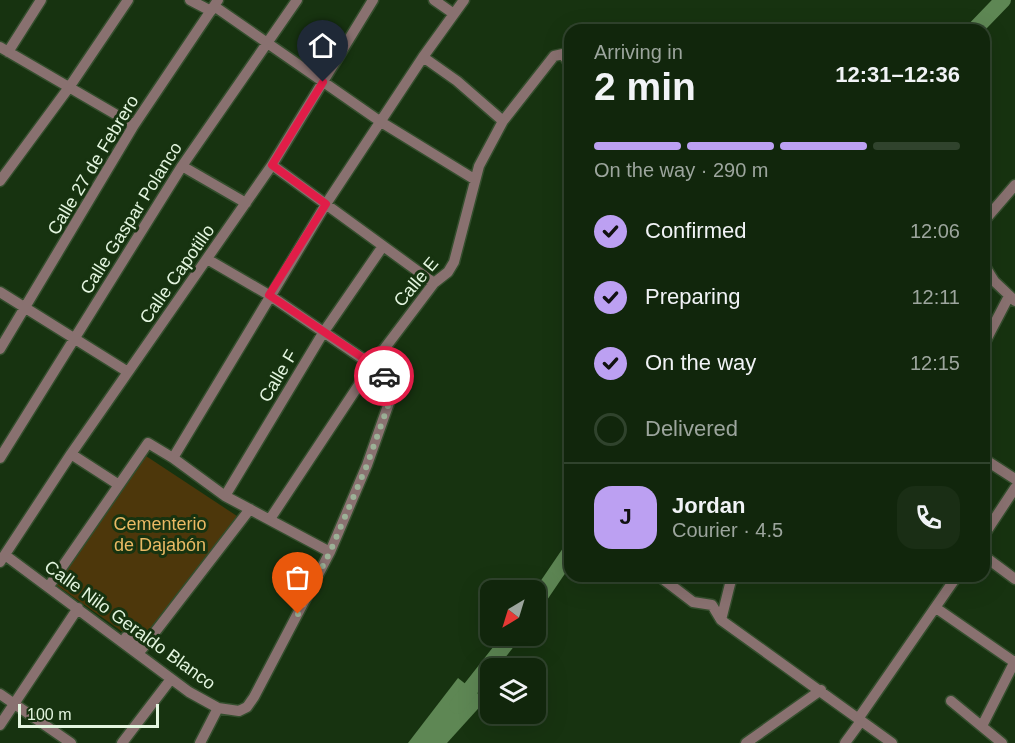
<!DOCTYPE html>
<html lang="en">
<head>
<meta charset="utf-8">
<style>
  :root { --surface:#11260c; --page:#1a2e15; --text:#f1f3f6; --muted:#9ca59d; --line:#30432d; --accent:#bca0f2 }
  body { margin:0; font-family:Helvetica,sans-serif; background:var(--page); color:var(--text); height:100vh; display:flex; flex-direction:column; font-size:22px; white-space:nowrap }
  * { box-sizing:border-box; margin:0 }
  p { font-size:20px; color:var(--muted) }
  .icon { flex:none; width:33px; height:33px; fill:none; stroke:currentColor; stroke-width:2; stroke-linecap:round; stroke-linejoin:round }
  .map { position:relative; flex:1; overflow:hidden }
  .details { position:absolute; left:564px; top:24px; width:426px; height:558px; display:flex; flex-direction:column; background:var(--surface); border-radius:18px; box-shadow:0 6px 24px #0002,0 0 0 2px var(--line) }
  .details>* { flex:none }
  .needle { width:39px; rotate:218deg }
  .fabs { position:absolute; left:480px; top:580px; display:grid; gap:12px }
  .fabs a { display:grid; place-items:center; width:66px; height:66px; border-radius:12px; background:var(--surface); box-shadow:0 6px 24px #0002,0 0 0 2px var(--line); font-size:30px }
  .scale { position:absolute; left:18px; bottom:15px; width:141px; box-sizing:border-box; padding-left:6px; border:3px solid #e3f5df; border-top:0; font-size:16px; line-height:21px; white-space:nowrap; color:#e3f5df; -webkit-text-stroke:4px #173310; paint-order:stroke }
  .pin { position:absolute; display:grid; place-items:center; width:51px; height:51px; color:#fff; margin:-62px -26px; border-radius:50% 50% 50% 0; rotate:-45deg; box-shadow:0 0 6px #0007 }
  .pin .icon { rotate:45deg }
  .courier { position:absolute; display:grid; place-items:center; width:60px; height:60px; margin:-30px; border:4px solid #e11d48; border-radius:50%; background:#fff; color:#222; box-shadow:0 2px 8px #0007 }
  .head em { font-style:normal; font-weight:700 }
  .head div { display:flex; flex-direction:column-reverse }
  .head { display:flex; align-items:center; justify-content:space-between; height:102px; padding:0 30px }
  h1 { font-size:39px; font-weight:700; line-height:45px }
  .bar { display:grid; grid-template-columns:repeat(4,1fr); gap:9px 6px; align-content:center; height:72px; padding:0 30px }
  .bar i { height:8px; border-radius:4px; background:var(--line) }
  .bar .on { background:var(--accent) }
  .bar p { grid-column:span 4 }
  .line { display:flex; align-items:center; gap:15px; padding:0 30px; border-top:2px solid var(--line) }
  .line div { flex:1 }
  .round { display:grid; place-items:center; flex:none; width:63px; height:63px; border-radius:18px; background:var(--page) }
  ol { padding:0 30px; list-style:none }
  li { display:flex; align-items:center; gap:18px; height:66px }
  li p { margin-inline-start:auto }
  li .icon { padding:6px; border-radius:50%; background:var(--accent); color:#111; stroke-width:4 }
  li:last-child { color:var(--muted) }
  li i { width:33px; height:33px; border:3px solid var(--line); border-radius:50% }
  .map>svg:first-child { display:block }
  .green { fill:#4d370b }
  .water { fill:#5e8754 }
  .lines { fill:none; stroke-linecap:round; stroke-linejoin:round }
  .river { stroke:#5e8754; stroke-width:16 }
  .minor-casing { stroke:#344e2d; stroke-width:13 }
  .minor { stroke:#897170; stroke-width:10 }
  .done { stroke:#9cb197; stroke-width:6; stroke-dasharray:0 10.8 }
  .route { stroke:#e11d48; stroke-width:8 }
  .labels { text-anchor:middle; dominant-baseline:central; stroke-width:6; stroke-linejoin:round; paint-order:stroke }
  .street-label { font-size:18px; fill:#e3f5df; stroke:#173310 }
  .park-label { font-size:18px; fill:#eab964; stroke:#173310 }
</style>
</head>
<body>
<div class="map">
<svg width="1015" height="743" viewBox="0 0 1015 743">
  <rect width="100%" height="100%" fill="#173310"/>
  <path class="green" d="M 146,456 L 243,520 L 144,647 L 55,584 Z"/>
  <path class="water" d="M 458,678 L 486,700 L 447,743 L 408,743 Z"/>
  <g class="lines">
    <path class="river" d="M 974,30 L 1003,0
      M 536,602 L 570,552
      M 457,706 L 512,636"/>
    <defs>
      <path id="minor" d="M 190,0 L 211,11
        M 434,0 L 454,14
        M 214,6 L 381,122 L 474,179
        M 0,47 L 134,125
        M 8,52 L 41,0
        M 423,57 L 457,81 L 503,121
        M 272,165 L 434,283
        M 182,166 L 246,203
        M 0,181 L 70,86 L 128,0
        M 984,221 L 1015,185
        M 984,265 L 994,281 L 1015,301
        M 0,292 L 128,372
        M 984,344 L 1009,296
        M 0,349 L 134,125 L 218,0
        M 71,454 L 119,485
        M 0,458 L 182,166 L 297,0
        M 173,458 L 326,204 L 423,57 L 464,0
        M 984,459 L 1015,479
        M 225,496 L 323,333 L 383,246
        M 270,519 L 372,365 L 434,283 L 448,272 L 454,262 L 479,166 L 503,121 L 554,56 L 563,54 L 570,65
        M 984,535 L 1015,488
        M 5,555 L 189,692 L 218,708 L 239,711 L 247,707 L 254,697 L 330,552 L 367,465 L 390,400 C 391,383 384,376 372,365 L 269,295 L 207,259
        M 984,556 L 1015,579
        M 0,562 L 71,454 L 272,165 L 373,0
        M 659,576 L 693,602 L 712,605 L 721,620 L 892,743
        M 49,586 L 148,443 L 173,458 L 225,496 L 330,552
        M 936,608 L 1014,662
        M 721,620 L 732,576
        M 126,637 L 142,649 L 250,509
        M 0,694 L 71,743
        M 951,701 L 1002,743
        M 858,719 L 957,576
        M 0,725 L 78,608
        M 982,726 L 1015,661
        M 122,743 L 171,679
        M 200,743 L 218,708
        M 746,743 L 821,690
        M 845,743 L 861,721"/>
    </defs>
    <use href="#minor" class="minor-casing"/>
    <use href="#minor" class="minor"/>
  </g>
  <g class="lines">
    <path class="done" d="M 298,614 L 330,552 L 367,465 L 390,400 L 389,383 L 384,376"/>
    <path class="route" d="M 323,82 L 272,165 L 326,204 L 269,295 L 372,364 L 384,376"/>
  </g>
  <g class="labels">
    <g class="street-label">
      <text transform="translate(93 165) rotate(-59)">Calle 27 de Febrero</text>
      <text transform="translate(131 218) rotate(-58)">Calle Gaspar Polanco</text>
      <text transform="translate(177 274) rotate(-55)">Calle Capotillo</text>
      <text transform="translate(416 282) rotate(-50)">Calle E</text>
      <text transform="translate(278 376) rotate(-59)">Calle F</text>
      <text transform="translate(130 625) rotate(36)">Calle Nilo Geraldo Blanco</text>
    </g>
    <g class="park-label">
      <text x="160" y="524">Cementerio<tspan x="160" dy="21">de Dajabón</tspan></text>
    </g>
  </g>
</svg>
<div class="fabs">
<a><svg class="needle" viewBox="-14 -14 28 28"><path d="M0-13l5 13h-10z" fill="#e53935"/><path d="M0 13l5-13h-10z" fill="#9ca59d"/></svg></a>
<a><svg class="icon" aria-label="layers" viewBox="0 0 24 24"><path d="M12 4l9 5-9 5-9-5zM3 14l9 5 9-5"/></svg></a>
</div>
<div class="scale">100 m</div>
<div class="pin" style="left:298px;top:614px;background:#ea580c"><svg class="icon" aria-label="bag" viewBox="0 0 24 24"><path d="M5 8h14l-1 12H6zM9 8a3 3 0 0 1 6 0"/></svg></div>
<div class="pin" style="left:323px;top:82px;background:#1f2937"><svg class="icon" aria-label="home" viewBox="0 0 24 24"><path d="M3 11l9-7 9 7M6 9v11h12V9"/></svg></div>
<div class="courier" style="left:384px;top:376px"><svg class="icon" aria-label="car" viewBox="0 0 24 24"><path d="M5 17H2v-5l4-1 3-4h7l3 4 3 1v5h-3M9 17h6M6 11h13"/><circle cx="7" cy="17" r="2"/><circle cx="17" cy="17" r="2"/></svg></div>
<section class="details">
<div class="head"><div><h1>2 min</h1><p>Arriving in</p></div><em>12:31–12:36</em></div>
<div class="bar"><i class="on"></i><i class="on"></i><i class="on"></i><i></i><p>On the way · 290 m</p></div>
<ol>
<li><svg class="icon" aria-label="check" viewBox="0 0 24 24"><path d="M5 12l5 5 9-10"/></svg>Confirmed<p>12:06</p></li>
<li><svg class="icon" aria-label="check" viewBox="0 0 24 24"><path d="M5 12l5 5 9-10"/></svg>Preparing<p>12:11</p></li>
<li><svg class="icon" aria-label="check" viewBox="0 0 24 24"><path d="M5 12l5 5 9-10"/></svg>On the way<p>12:15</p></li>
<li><i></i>Delivered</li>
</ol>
<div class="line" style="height:108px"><b class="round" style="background:var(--accent);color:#111">J</b><div><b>Jordan</b><p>Courier · 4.5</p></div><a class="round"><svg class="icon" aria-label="phone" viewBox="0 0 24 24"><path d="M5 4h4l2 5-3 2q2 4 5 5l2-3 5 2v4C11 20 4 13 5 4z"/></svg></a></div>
</section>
</div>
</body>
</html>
